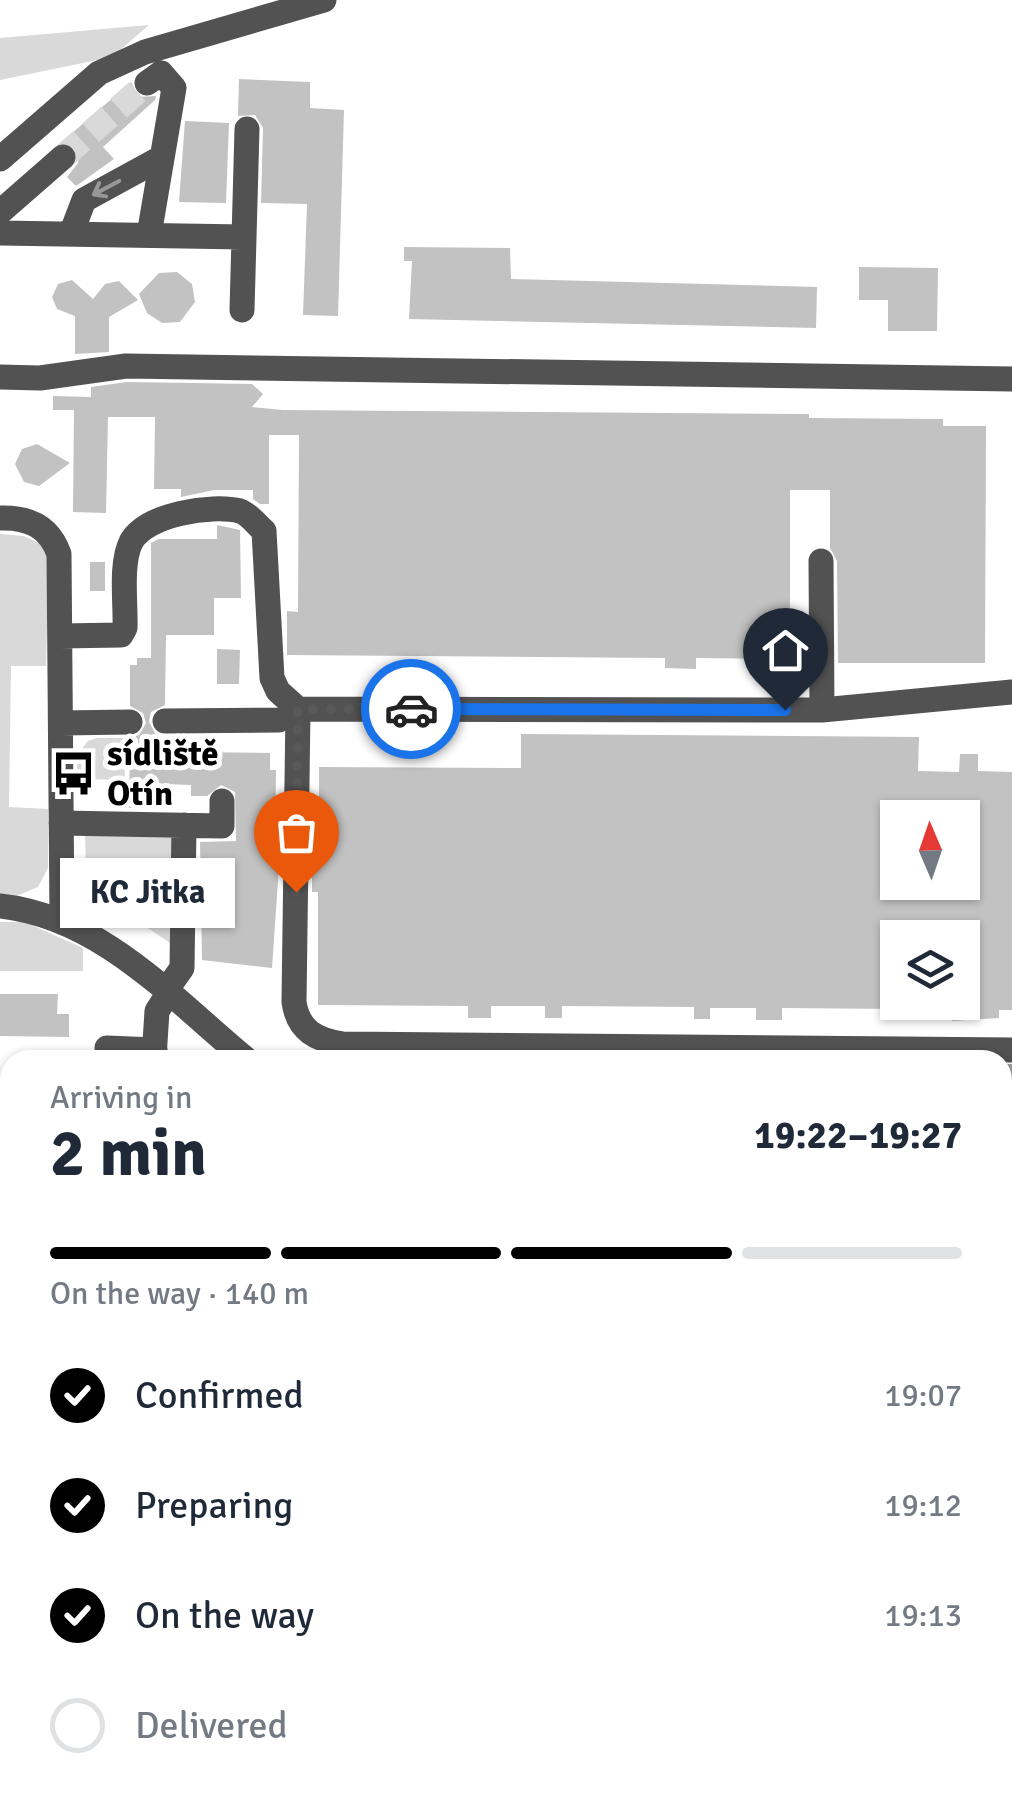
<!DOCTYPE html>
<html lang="en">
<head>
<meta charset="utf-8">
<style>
  :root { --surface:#fff; --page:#f2f2f3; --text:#1f2937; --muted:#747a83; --line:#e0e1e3; --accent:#000 }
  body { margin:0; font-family:Signika,sans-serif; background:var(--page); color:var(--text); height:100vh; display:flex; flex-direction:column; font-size:38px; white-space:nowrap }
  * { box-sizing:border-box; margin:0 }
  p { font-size:32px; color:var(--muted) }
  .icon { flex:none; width:55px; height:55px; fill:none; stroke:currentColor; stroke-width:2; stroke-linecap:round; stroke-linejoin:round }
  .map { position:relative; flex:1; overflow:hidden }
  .details { position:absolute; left:0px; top:1050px; width:1012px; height:752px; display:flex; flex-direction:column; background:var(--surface); border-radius:30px 30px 0 0; box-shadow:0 2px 8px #0004 }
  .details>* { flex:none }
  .needle { width:65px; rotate:358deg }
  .tools { position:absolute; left:880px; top:800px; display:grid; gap:20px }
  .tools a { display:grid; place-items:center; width:100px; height:100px; border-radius:0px; background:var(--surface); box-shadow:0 2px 8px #0004; font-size:50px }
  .pin { position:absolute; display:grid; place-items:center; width:85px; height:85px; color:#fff; margin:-102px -42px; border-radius:50% 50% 50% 0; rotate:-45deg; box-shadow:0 0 10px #0007 }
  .pin .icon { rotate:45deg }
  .courier { position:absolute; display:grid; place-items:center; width:100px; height:100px; margin:-50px; border:8px solid #1a73e8; border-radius:50%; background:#fff; color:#222; box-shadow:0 2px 12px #0007 }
  .bubble { position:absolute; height:70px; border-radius:0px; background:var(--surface); box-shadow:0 2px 8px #0004; font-size:32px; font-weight:800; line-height:70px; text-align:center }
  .head em { font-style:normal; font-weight:800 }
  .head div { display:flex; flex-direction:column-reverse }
  .head { display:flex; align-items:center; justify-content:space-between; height:170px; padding:0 50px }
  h1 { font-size:65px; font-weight:800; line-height:75px }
  .bar { display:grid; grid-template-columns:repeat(4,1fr); gap:15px 10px; align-content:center; height:120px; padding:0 50px }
  .bar i { height:12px; border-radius:8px; background:var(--line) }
  .bar .on { background:var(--accent) }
  .bar p { grid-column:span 4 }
  ol { padding:0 50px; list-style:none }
  li { display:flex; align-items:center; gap:30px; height:110px }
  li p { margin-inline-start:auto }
  li .icon { padding:10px; border-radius:50%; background:var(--accent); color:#fff; stroke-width:4 }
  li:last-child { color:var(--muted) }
  li i { width:55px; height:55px; border:5px solid var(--line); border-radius:50% }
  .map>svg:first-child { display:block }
  .green { fill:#d9d9d9 }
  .water { fill:#a0a0a0 }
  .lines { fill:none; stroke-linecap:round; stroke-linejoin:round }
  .stream { stroke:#a0a0a0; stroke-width:5 }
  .building { fill:#c2c2c2; fill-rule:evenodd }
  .minor-tunnel { stroke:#d9d9d9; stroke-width:25; stroke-dasharray:25 12; stroke-linecap:butt }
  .minor { stroke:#525252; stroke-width:25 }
  .oneway { stroke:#979797 }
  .done { stroke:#595959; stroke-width:10; stroke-dasharray:0 18 }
  .route { stroke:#1a73e8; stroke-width:12 }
  .labels { text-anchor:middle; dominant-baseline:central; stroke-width:10; stroke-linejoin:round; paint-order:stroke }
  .poi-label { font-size:35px; font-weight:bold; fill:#000; stroke:#fff; text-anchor:start }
</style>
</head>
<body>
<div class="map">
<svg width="1012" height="1802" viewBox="0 0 1012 1802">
  <rect width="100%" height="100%" fill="#fff"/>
  <path class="green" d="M 149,25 L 112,57 L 0,80 L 0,38 Z
    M 0,534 L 24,536 L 43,545 L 49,559 L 46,666 L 11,666 L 9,807 L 48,809 L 48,868 L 38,887 L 16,896 L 0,895 Z
    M 97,738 L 124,738 L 125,780 L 78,779 L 76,756 L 88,741 Z
    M 172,830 L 173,945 L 105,899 L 86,878 L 85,832 Z
    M 0,922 L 25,922 L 83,948 L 83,971 L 0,971 Z
    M 0,1344 L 10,1346 L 10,1545 L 0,1543 Z
    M 1002,1494 L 1012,1497 L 1012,1617 L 1003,1648 Z
    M 0,1688 L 10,1689 L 10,1761 L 0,1761 Z"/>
  <path class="water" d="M 1003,1064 L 1012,1064 L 1012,1106 L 1003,1106 Z"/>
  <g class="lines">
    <path class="stream" d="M 0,1773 L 10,1773
      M 331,1792 L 372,1802"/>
  </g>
  <path class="building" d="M 239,79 L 310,82 L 310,108 L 344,110 L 338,316 L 303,315 L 307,204 L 261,203 L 263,128 L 255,115 L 238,116 Z
    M 131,82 L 139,97 L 156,96 L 155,100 L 103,147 L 114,159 L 76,186 L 67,177 L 78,163 L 79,153 L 63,141 Z
    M 185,121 L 229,123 L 226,203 L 179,202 Z
    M 404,247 L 510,248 L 511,279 L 817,287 L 816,328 L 409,319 L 412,261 L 404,261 Z
    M 859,267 L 938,268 L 937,331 L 888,331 L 888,300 L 859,300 Z
    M 177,272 L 192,284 L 195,302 L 180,322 L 162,323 L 147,313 L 139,294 L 159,273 Z
    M 72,280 L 93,299 L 105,284 L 119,281 L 138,300 L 109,317 L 109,352 L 75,354 L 75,316 L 57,309 L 52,297 L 58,284 Z
    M 127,382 L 252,384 L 263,394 L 252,407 L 283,410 L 809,414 L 809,418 L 943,419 L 943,426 L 986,426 L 985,663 L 838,663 L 837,561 L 830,548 L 830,490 L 790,490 L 790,625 L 782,625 L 782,659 L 696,658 L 696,669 L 665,668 L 665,658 L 287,655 L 287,611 L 298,612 L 299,435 L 269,435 L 269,504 L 260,504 L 253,499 L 253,490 L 214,490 L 181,497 L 181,489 L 154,489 L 155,417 L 108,417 L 106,513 L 73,512 L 74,410 L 53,410 L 53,396 L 91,397 L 91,387 Z
    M 37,444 L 70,463 L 39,486 L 24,482 L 15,464 L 22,449 Z
    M 217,525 L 240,530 L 241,598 L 214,598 L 214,635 L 166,635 L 165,705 L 151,712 L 149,722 L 156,735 L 165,737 L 165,764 L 191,764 L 191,752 L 270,753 L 270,770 L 276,770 L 275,852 L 280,852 L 272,968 L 202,960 L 200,842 L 236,841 L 235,792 L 221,785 L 207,796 L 191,796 L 191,785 L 165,784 L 165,808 L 129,808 L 130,738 L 139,735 L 146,723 L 143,713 L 130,706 L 130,665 L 137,665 L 137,658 L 151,658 L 151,543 L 159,539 L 217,539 Z
    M 90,562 L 105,562 L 105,591 L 90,591 Z
    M 217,649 L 240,650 L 239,684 L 217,684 Z
    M 521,734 L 919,737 L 918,771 L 959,772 L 960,754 L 978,754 L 978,771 L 1012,772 L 1012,1010 L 999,1010 L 999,1018 L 952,1021 L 952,1002 L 962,1002 L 962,938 L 898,938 L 898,1009 L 782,1008 L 782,1020 L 756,1020 L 756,1008 L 710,1008 L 710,1019 L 694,1019 L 694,1007 L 562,1006 L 562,1018 L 545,1018 L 545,1006 L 491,1006 L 491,1018 L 468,1018 L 468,1006 L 318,1005 L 318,892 L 312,892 L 312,852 L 319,852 L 319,767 L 521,768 ZM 898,818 L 962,818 L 962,882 L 898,882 Z
    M 0,994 L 58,994 L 57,1014 L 69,1014 L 69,1037 L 0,1036 Z"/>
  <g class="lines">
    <path class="minor-tunnel" d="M 63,157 L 147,83"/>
    <path class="minor" d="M 147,83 L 161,73 L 174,88 L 149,235
      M 0,159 L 99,73 L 145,52 L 324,0
      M 0,212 L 63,157
      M 0,233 L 244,237
      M 71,234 L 84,200 L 159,159
      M 242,310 L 247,129
      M 0,377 L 40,378 L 126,366 L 1012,379
      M 0,518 C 28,517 49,526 59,554 L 62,919
      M 821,561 L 822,710
      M 60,636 L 121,635 L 125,628 C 126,604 120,564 131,542 C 146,514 212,504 240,511 C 249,514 257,525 264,531 L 272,678 L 278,691 L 298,709 L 822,710 L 1012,692
      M 298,709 L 294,1002 C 298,1031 317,1040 343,1044 L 1012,1050
      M 165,721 L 279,720
      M 61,723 L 130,722
      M 61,823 L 222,826 L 222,801
      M 0,906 C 101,917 172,998 247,1060
      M 165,992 L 182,968 L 184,825
      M 107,1048 L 155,1050
      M 154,1058 L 157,1011 L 168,994
      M 1002,1466 L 1012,1469
      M 1002,1663 L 1012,1663
      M 942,1792 L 953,1802"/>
  </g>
  <defs><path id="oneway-shaft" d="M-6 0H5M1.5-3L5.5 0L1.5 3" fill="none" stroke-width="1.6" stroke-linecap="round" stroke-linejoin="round" transform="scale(2.5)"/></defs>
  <use class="oneway" href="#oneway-shaft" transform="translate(106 188) rotate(152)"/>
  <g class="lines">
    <path class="done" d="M 296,892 L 298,709 L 411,709"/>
    <path class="route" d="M 411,709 L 785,710"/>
  </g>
  <defs>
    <symbol id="bus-bare" viewBox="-9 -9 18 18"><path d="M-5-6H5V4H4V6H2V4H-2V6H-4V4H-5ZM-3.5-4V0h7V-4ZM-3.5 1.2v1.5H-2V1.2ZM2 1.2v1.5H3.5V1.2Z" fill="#000" stroke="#fff" stroke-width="2.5" paint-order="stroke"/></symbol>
  </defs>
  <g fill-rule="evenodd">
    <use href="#bus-bare" x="42" y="742" width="63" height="63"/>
  </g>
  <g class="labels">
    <g class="poi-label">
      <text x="107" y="753">sídliště<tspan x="107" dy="40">Otín</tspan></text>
    </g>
  </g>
</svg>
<div class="tools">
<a><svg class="needle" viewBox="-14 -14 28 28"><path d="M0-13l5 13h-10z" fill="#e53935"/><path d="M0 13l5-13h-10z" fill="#747a83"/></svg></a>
<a><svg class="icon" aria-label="layers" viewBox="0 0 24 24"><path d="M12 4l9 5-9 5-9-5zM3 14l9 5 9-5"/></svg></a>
</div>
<div class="pin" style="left:296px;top:892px;background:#ea580c"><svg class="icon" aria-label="bag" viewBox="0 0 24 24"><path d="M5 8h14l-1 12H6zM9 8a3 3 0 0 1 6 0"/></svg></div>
<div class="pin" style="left:785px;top:710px;background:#1f2937"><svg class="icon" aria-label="home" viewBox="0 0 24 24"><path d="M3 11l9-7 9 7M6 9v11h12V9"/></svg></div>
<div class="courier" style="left:411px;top:709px"><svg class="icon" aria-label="car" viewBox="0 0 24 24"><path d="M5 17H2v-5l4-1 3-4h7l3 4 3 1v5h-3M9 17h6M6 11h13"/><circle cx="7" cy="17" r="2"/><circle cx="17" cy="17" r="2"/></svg></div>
<div class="bubble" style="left:60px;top:858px;width:175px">KC Jitka</div>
<section class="details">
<div class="head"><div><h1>2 min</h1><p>Arriving in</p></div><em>19:22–19:27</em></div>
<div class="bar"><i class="on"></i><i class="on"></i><i class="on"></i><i></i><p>On the way · 140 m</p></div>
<ol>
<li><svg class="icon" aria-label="check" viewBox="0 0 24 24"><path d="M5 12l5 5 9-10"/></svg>Confirmed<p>19:07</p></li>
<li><svg class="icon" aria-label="check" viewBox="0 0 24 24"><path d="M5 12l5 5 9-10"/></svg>Preparing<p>19:12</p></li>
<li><svg class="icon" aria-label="check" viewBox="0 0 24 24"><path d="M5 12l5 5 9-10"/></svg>On the way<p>19:13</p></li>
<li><i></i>Delivered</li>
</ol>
</section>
</div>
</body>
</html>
